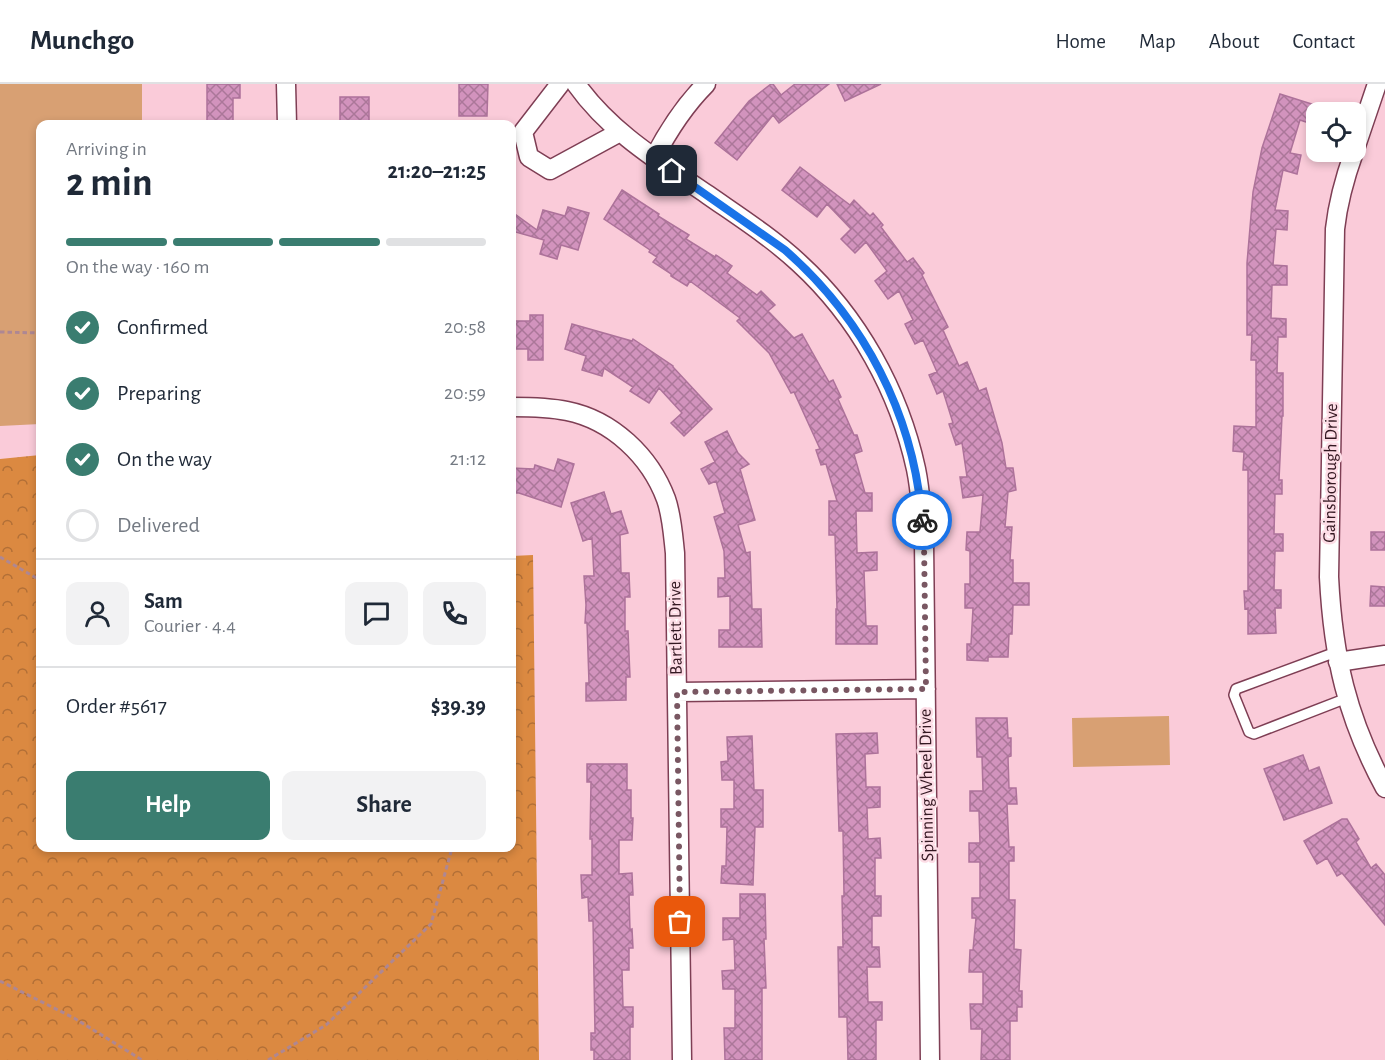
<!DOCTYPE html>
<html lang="en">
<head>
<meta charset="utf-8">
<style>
  :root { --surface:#fff; --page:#f2f2f3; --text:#1f2937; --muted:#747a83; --line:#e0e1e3; --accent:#3a7d70 }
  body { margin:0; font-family:"Alegreya Sans",sans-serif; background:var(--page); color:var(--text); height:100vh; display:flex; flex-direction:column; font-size:22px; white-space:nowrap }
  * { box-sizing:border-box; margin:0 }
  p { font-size:20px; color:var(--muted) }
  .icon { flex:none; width:33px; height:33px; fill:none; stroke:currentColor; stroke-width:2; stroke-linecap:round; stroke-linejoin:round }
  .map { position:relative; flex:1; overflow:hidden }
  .sheet { position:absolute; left:36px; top:36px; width:480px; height:732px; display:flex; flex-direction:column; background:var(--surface); border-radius:12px; box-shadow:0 3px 9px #0003 }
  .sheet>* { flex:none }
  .tools { position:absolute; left:1306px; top:18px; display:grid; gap:12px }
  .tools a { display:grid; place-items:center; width:60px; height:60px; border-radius:12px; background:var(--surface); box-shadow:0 3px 9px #0003; font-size:30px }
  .pin { position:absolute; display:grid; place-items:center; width:51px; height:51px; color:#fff; margin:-26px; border-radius:12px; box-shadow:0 3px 9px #0006 }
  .courier { position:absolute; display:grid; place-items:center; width:60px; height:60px; margin:-30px; border:4px solid #1a73e8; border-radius:50%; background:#fff; color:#222; box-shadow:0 2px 8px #0007 }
  .summary em { font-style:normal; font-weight:700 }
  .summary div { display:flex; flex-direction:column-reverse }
  .summary { display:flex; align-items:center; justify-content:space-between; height:102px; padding:0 30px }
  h1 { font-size:39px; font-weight:700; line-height:45px }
  .bar { display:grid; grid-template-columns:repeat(4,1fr); gap:9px 6px; align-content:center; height:72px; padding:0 30px }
  .bar i { height:8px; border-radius:4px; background:var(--line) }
  .bar .selected { background:var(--accent) }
  .bar p { grid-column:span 4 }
  .line { display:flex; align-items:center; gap:15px; padding:0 30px; border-top:2px solid var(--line) }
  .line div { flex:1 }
  .round { display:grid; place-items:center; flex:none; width:63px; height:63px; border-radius:12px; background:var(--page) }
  ol { padding:0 30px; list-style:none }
  li { display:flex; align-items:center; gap:18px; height:66px }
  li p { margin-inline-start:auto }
  li .icon { padding:6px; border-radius:50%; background:var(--accent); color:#fff; stroke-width:4 }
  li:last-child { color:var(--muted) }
  li i { width:33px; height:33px; border:3px solid var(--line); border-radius:50% }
  .primary-button { display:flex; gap:12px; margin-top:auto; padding:12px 30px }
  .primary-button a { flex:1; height:69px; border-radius:12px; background:var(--accent); color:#fff; font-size:24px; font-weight:700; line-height:69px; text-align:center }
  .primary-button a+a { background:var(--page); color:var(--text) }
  header { display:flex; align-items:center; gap:36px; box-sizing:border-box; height:84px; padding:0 30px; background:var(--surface); border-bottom:2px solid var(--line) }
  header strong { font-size:28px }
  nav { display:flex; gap:33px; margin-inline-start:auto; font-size:21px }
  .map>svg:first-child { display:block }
  .green { fill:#d8a073 }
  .forest { fill:url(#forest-crowns) }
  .building { fill:url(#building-cross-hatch); stroke:#ad729a; stroke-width:1.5 }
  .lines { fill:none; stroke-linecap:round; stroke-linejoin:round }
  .service-casing { stroke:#7e3e54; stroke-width:12 }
  .minor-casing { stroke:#7e3e54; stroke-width:21 }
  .path { stroke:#ae8793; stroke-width:3; stroke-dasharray:4.5 3; stroke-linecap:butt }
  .service { stroke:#fff; stroke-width:9 }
  .minor { stroke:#fff; stroke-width:18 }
  .done { stroke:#795762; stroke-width:6; stroke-dasharray:0 10.8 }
  .route { stroke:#1a73e8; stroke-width:8 }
  .labels { text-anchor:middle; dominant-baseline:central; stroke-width:5; stroke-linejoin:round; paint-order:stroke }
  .street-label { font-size:18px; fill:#341822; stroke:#fddde6 }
</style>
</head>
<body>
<header>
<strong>Munchgo</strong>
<nav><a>Home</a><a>Map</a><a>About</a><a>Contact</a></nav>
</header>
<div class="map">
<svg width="1385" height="976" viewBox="0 0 1385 976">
  <defs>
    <pattern id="forest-crowns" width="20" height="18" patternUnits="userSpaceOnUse" patternTransform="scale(1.5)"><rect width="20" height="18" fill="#db8941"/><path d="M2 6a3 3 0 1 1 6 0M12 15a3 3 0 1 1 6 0" fill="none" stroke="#b26f36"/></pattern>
    <pattern id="building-cross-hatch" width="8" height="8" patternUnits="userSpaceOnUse" patternTransform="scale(1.5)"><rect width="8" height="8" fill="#d293bd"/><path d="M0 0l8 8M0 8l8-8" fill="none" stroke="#ab7799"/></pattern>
  </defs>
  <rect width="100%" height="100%" fill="#facbd9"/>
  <path class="green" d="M 0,0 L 142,0 L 142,40 L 40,40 L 40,340 L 0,342 Z
    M 1169,632 L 1170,681 L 1073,683 L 1072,634 Z"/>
  <path class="forest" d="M 40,371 L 40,764 L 512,764 L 512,472 L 533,471 L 539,976 L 0,976 L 0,375 Z"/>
  <path class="building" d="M 207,0 L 240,0 L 240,14 L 233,14 L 233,40 L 207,40 Z
    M 459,0 L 488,0 L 487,32 L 459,32 Z
    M 771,0 L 773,0 L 781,11 L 795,0 L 829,0 L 779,39 L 773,31 L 737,76 L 715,59 L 749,17 Z
    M 837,0 L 881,0 L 845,17 Z
    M 1280,10 L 1318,22 L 1312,40 L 1300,36 L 1290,69 L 1301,71 L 1297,90 L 1283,86 L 1275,126 L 1288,127 L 1287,146 L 1276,145 L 1273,181 L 1287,182 L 1287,201 L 1272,201 L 1271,234 L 1286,235 L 1286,253 L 1278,253 L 1277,289 L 1283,289 L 1283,332 L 1282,332 L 1279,396 L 1282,396 L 1282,410 L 1275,410 L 1274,450 L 1283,450 L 1283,467 L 1275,467 L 1274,506 L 1281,506 L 1281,524 L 1275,524 L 1276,549 L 1248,550 L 1248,524 L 1245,525 L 1244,507 L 1248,507 L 1248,386 L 1243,386 L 1244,368 L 1233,367 L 1234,342 L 1256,343 L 1256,276 L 1251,276 L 1252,251 L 1247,251 L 1247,179 L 1253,108 L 1262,64 Z
    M 340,13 L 369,13 L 369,40 L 340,40 Z
    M 800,83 L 850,121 L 854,116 L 870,132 L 873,129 L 883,141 L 881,143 L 907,178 L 913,174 L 924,189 L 922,191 L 948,243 L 943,246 L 959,282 L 967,278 L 979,307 L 986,304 L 1002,359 L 1006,384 L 1013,384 L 1016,406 L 1008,408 L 1005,443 L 1012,443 L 1010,476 L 1013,476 L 1013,499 L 1029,499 L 1029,521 L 1013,521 L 1012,550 L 1009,550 L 1008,573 L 988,573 L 988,577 L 967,576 L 967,560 L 971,560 L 973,524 L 965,524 L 965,500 L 970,500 L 970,467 L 966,466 L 967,448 L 980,448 L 983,411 L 963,414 L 960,393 L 967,393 L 962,359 L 956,361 L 949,340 L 953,339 L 943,307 L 937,310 L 929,291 L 937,288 L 923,256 L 915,260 L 905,240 L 913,236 L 899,207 L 888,215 L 875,197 L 887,187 L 866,158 L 855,169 L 841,155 L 851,145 L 827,120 L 817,133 L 782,106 Z
    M 622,106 L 659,130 L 658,132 L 689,151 L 686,155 L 715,173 L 716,171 L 732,182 L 727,189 L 757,211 L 761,207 L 775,221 L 768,227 L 794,254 L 802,250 L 829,298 L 833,296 L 841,313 L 838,315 L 854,351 L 857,351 L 862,367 L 854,370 L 865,409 L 872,409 L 872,427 L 856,427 L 857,469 L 877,468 L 877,486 L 864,487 L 866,542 L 877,542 L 877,560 L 836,560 L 836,525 L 837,525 L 835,451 L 829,451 L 829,417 L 837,417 L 826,380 L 821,381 L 816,366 L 820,365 L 794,308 L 791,309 L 769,269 L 737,237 L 740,234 L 690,197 L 687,202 L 671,192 L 671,190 L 653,178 L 657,173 L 649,168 L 650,166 L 604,135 Z
    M 568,123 L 589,129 L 578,166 L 561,161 L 557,175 L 540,170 L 544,156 L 512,147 L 512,128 L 537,146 L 543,126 L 565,132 Z
    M 530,231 L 543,231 L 543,276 L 528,276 L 528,265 L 512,265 L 512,237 L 530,237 Z
    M 572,240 L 632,257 L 633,255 L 673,282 L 673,283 L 712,325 L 684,352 L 671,339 L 682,329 L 659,304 L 649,319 L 630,307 L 633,303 L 604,284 L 602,292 L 582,286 L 586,272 L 565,265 Z
    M 727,347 L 738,369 L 749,380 L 740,385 L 755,436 L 738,441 L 746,469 L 750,468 L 752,525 L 761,525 L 762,563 L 719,563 L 719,546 L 730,546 L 730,512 L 718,513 L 718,494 L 725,494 L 724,467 L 714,433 L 725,429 L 716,397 L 709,400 L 701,385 L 715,378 L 705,358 Z
    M 558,375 L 574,380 L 561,423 L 519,409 L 512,409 L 512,384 L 534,385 L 535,381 L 554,387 Z
    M 604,408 L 611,430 L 621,427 L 628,449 L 620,451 L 621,489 L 629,489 L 630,513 L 625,513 L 625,547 L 628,547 L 630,593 L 626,593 L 626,616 L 586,617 L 586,599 L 589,599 L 587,539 L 585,539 L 586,521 L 584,492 L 594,492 L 592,454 L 583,457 L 571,419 Z
    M 1371,448 L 1385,448 L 1385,466 L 1371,466 Z
    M 1371,502 L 1385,503 L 1385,522 L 1370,522 Z
    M 976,634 L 1007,634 L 1008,654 L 1011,654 L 1011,672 L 1008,673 L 1009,704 L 1016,704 L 1017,720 L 1007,720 L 1009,763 L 1014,763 L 1014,777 L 1009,777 L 1009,816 L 1015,816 L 1014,865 L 1021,866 L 1019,907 L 1022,907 L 1022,923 L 1017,923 L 1017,937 L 1010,937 L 1010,976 L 981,976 L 982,945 L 971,945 L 970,920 L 983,920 L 983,888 L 969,888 L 970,866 L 973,866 L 976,834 L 972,834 L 972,814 L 980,814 L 980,778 L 969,778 L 969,759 L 980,759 L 979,727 L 970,727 L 970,707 L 983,707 L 982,673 L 977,673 Z
    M 877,649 L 878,669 L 865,670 L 866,703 L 880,703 L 880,723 L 867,724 L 868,755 L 880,754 L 881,774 L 875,774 L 875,812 L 881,812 L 881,832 L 872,832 L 872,863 L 879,863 L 880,883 L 867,883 L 868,918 L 882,918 L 882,936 L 876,936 L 876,976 L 848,976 L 847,933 L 839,933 L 838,863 L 843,863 L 842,812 L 844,812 L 843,747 L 839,747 L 836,650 Z
    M 752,652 L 754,706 L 763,706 L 763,743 L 755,743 L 753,801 L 721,799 L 722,782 L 726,782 L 727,743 L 721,743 L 721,725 L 734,725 L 734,696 L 722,696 L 721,678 L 728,677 L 727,653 Z
    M 1303,671 L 1309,687 L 1319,683 L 1332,719 L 1284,736 L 1264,685 Z
    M 587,680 L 627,680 L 627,706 L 631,706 L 631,734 L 633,734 L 632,756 L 619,756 L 619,790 L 632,789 L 633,811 L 629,811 L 630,846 L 632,845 L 633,864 L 629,864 L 629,886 L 622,886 L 623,923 L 633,923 L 633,943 L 630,943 L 630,976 L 594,976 L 594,966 L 591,966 L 591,949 L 595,949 L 593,837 L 589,837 L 588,813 L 582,814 L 581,791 L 592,791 L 592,755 L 590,755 L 591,698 L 587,698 Z
    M 1342,735 L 1347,735 L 1359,755 L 1356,758 L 1371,784 L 1376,780 L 1385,791 L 1385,841 L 1342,789 L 1337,792 L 1327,774 L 1317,780 L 1304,757 Z
    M 740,810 L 765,810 L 766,855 L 764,855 L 766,904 L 762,904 L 762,976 L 725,976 L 724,944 L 735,944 L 735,905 L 723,905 L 722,887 L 735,886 L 734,855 L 723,856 L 723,834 L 740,834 Z"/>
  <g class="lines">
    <defs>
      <path id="service" d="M 1336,568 L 1236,605 L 1234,611 L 1249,648 L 1254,650 L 1347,614"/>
      <path id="minor" d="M 286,0 L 287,40
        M 560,0 L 523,48 L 529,73 L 550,86 L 620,48
        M 576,0 C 610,48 660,78 708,111 C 738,132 771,153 799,179 C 858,233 899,307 916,385 C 921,409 922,433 924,458 L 930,976
        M 1356,62 L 1377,0
        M 1354,68 C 1345,93 1338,118 1335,145 L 1329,493 C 1333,573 1347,634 1385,704
        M 654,74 C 668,47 684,22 706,0
        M 512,323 C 530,323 548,323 567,327 C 612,336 650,372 666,415 C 672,432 673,451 675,469 L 682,976
        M 1338,578 L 1385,571
        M 677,608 L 926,605"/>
    </defs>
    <use href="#service" class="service-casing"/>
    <use href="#minor" class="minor-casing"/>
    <path class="path" d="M 0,248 L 40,249
      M 0,473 L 40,496
      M 0,897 L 74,934 L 142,976
      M 268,976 L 326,941 L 431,840 L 452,764"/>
    <use href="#service" class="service"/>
    <use href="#minor" class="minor"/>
  </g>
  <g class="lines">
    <path class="done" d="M 680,838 L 677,608 L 926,605 L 924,458 L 922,436"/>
    <path class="route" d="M 672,87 L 785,166 C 864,235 914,331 922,436"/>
  </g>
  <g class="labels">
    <g class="street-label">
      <text transform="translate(1331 389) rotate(-89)">Gainsborough Drive</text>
      <text transform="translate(676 544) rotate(-91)">Bartlett Drive</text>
      <text transform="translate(927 701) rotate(-91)">Spinning Wheel Drive</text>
    </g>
  </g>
</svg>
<div class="tools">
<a><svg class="icon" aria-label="locate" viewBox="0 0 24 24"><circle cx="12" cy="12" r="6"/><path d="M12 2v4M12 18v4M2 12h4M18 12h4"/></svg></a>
</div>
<div class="pin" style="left:680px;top:838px;background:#ea580c"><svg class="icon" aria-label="bag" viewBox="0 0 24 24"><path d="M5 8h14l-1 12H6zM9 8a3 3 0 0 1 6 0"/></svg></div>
<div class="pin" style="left:672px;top:87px;background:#1f2937"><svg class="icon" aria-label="home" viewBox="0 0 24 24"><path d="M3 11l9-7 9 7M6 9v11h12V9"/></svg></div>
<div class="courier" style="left:922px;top:436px"><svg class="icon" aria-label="bike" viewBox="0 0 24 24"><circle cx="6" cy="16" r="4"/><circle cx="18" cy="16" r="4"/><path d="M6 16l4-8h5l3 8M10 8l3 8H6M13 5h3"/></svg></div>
<section class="sheet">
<div class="summary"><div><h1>2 min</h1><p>Arriving in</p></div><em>21:20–21:25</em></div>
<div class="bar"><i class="selected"></i><i class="selected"></i><i class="selected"></i><i></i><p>On the way · 160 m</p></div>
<ol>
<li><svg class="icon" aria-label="check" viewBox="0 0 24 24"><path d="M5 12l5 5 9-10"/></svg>Confirmed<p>20:58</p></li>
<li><svg class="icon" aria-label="check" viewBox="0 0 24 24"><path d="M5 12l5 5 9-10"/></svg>Preparing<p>20:59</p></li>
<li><svg class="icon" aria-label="check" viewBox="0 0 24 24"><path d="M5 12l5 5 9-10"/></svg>On the way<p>21:12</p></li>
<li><i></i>Delivered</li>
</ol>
<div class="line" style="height:108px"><a class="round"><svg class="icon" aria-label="person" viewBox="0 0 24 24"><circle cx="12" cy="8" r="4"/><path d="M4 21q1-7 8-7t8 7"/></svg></a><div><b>Sam</b><p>Courier · 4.4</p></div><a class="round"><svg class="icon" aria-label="chat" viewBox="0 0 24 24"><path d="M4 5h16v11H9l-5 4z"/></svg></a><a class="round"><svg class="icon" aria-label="phone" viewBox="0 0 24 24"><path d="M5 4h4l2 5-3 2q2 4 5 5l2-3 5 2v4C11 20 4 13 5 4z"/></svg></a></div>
<div class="line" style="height:78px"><div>Order #5617</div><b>$39.39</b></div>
<div class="primary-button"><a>Help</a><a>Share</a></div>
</section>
</div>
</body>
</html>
